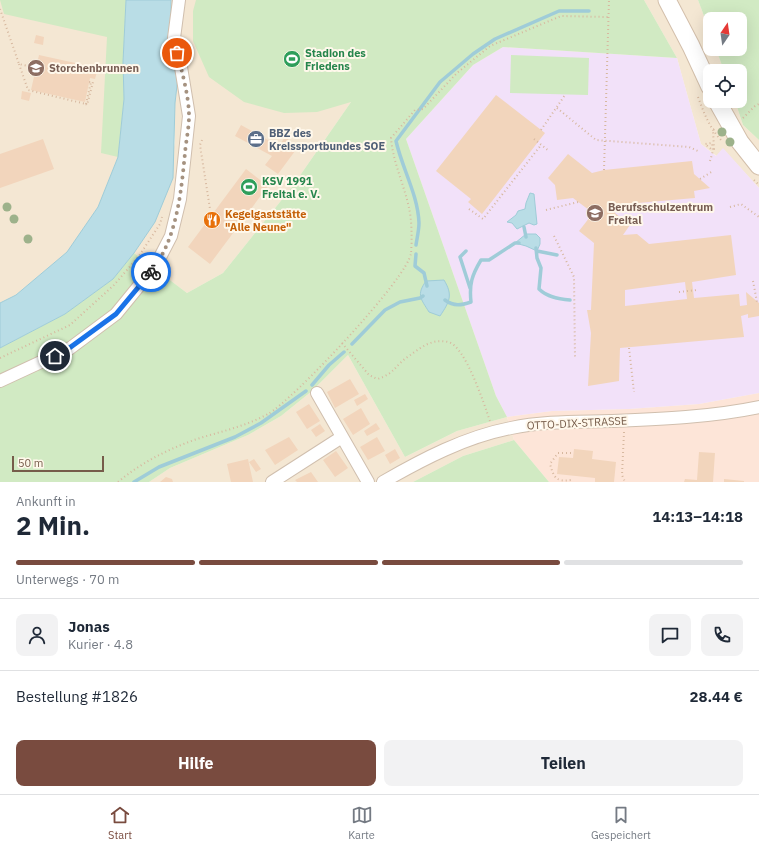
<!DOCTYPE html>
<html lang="de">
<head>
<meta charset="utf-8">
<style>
  :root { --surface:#fff; --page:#f2f2f3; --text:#1f2937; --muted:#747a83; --line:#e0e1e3; --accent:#794b3f }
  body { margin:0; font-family:"IBM Plex Sans",sans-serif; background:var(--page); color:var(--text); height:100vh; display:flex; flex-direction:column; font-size:15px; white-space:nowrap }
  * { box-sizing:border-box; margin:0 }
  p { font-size:13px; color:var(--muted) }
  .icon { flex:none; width:22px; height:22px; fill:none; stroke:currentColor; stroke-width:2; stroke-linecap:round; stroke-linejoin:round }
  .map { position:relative; height:482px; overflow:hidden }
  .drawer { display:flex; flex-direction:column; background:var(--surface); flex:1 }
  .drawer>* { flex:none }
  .needle { width:26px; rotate:13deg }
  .controls { position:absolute; left:703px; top:12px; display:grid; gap:8px }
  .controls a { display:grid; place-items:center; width:44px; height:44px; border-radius:8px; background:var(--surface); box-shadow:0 4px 16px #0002; font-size:20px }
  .scale { position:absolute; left:12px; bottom:10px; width:92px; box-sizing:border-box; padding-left:4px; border:2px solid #765c4a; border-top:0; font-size:11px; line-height:14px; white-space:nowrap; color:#765c4a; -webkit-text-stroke:3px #fff8eb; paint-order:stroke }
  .pin { position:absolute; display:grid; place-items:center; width:34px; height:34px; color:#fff; margin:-17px; border:2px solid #fff; border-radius:50%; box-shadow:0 1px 4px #0007 }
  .courier { position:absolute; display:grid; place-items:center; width:40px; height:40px; margin:-20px; border:3px solid #1a73e8; border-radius:50%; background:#fff; color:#222; box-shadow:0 1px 5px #0007 }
  .headline em { font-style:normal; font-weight:700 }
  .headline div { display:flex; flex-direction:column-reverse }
  .headline { display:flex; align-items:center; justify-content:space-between; height:68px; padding:0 16px }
  h1 { font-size:26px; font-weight:700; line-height:30px }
  .bar { display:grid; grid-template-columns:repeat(4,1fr); gap:6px 4px; align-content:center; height:48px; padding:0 16px }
  .bar i { height:5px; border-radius:3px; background:var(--line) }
  .bar .on { background:var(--accent) }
  .bar p { grid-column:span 4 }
  .line { display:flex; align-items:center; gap:10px; padding:0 16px; border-top:1px solid var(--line) }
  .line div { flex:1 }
  .round { display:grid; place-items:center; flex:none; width:42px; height:42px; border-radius:8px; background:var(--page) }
  .cta { display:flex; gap:8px; margin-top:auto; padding:8px 16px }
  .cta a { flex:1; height:46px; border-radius:8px; background:var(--accent); color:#fff; font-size:16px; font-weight:700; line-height:46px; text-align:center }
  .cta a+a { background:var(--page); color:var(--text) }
  .menu { display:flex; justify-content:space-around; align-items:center; height:56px; border-top:1px solid var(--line); background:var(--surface); font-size:11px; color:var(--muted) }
  .menu a { display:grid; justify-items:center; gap:2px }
  .menu .on { color:var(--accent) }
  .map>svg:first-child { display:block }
  .residential { fill:#f4e7d3 }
  .commercial { fill:#fde5d8 }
  .education { fill:#f2e1f9 }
  .green { fill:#d1eac3 }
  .water { fill:#b9dde6; stroke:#9fccd8 }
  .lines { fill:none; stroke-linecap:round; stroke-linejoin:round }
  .stream { stroke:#9fccd8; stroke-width:3.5 }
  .building { fill:#f2d5bc; fill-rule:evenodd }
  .street-casing { stroke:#d0bfae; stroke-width:14 }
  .secondary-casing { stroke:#d3bfab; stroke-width:19 }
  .path { stroke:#d7b89f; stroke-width:2; stroke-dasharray:1 3; stroke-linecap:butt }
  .street { stroke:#fff; stroke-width:12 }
  .secondary { stroke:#fff; stroke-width:17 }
  .tree { fill:#9db28b }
  .done { stroke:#a59280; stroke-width:4; stroke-dasharray:0 7.2 }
  .route { stroke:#1a73e8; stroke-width:5 }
  .labels { text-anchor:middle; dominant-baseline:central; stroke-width:4; stroke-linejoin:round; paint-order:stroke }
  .leisure-label { font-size:11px; font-weight:bold; fill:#27864d; stroke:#fff8eb; text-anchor:start }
  .education-label { font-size:11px; font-weight:bold; fill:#785e54; stroke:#fff8eb; text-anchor:start }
  .service-label { font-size:11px; font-weight:bold; fill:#4e5e75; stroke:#fff8eb; text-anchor:start }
  .food-label { font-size:11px; font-weight:bold; fill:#c56008; stroke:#fff8eb; text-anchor:start }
  .street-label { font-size:11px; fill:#765c4a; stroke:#fff8eb }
</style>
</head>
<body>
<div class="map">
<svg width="759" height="482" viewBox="0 0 759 482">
  <rect width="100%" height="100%" fill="#fcf5e5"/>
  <path class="residential" d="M 0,0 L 126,0 L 118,157 L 98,207 L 67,252 L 16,295 L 0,303 Z
    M 171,0 L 427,0 L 351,102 L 292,187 L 223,273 L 187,293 L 134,253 L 155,222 L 175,143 L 175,103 L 179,68 L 171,39 Z
    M 644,0 L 698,0 L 710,32 L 710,49 L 716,49 L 724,71 L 710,71 L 710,101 L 735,101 L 743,125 L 759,140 L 759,188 L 723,149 L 717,156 L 701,144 L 677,58 Z
    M 348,355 L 405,457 L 457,431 L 507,417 L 514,440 L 463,456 L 413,482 L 149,482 L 170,468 L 248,435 L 281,416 L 312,391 Z"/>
  <path class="commercial" d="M 759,393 L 759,482 L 549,482 L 514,440 L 507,417 L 552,411 L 629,409 L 699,404 Z"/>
  <path class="education" d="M 503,47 L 677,58 L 701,144 L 716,156 L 723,148 L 759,188 L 759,393 L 699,404 L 629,409 L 552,411 L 507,417 L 496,396 L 406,139 L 473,65 Z"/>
  <path class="green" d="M 0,0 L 126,0 L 123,62 L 124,99 L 118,157 L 101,153 L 107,37 L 4,14 Z
    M 196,0 L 644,0 L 677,58 L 503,47 L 473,65 L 406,139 L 496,396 L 507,417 L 457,431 L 405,457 L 348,355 L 312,391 L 281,416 L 248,435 L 170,468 L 149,482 L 0,482 L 0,348 L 65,314 L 113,279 L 134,253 L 187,293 L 223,273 L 292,187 L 351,102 L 317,112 L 284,113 L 244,102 L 209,77 L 193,41 L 193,11 Z
    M 698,0 L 759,0 L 759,140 L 743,125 L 735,101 L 740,101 L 740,71 L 724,71 L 716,49 L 740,49 L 740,19 L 710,19 L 710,32 Z
    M 511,55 L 589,58 L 588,95 L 510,93 Z
    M 514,440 L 549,482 L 413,482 L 463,456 Z"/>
  <path class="water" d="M 126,0 L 171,0 L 171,39 L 179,68 L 175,103 L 173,178 L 155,222 L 134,253 L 113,279 L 65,314 L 0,348 L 0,303 L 16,295 L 67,252 L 98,207 L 118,157 L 124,99 L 123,62 Z
    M 530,193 L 534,194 L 537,224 L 534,225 L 529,223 L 517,229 L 512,223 L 507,222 L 516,215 L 518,211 L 525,209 L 526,203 Z
    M 526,234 L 536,234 L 540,238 L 540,244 L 537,251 L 526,246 L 515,243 Z
    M 444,280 C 453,295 450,301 440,316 L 429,312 C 421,299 416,295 426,281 Z"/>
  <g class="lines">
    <path class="stream" d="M 524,227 L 526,237
      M 416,245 C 417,238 419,230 419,223 C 418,195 402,168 396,141 L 440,82 L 473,54 L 495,39 L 559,11 L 589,11
      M 536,248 L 537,258 L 541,268 L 539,289 C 547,297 558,299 570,300
      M 466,251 L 460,257 L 470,288
      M 537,251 L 557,255
      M 416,254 L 415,266 L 424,273 L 427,286
      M 445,300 C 454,307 462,305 471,302 C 469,284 472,275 481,260 L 489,260 L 515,243 L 519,243
      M 352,344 L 385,310 L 400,302 L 420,298 L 423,296
      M 312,385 L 329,365 L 344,352
      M 134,482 L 159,467 L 235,437 L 261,423 L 306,391"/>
  </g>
  <path class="building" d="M 36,35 L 44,37 L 43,45 L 34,43 Z
    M 39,55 L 98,68 L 95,79 L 90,78 L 85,102 L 31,90 Z
    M 22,91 L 31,93 L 29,101 L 21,99 Z
    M 496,95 L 545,133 L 482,214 L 468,202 L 471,199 L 436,171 Z
    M 241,125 L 279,146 L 285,137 L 298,147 L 278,174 L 265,165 L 272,156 L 235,136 Z
    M 43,139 L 54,169 L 0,188 L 0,154 Z
    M 568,154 L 592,173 L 604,170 L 692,161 L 694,174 L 710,188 L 694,191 L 695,198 L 615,205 L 615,213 L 630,225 L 623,235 L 637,234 L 649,244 L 731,235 L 736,275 L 692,282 L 694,298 L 739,294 L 740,306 L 747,305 L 746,292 L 759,303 L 759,316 L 748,318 L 748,314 L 741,316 L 744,337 L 620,348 L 619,381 L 588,386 L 591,333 L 587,310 L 591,310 L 594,243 L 579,231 L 593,213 L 573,198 L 557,200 L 555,185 L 548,178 ZM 685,282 L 687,299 L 625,306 L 625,290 Z
    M 246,169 L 268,186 L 210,264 L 188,247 Z
    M 350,379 L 359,394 L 335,408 L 327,392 Z
    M 365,394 L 368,399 L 357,406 L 354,400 Z
    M 309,404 L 320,421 L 307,429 L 296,412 Z
    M 361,408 L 370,424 L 353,435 L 343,419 Z
    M 376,423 L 380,429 L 367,436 L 364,431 Z
    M 320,424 L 325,431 L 316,437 L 311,430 Z
    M 289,437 L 298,450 L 275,465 L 265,450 Z
    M 377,437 L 385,451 L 368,460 L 360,447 Z
    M 395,449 L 400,458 L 390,464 L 385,455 Z
    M 574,449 L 593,451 L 592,459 L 616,462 L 614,482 L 595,482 L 595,478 L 557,474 L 559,457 L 573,458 Z
    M 336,451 L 348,468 L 335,477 L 323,460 Z
    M 699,452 L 715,453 L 713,482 L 684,482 L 685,479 L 697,480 Z
    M 248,459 L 253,482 L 231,482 L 227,464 Z
    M 254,459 L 261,469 L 256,472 L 249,462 Z
    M 311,472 L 318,482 L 297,482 L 295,480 Z
    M 166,477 L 172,479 L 173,482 L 160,482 Z
    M 724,479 L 744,481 L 744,482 L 724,482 Z"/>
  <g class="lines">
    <defs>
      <path id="street" d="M 0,381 L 69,349 L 116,314 L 156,265 L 171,236 L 180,199 L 189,116 L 181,67 L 174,38 L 179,0
        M 317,393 L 368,482
        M 272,482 L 342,437
        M 383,482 C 423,459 465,437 511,428 C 544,421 578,422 611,421 C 660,419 711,417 759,407"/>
      <path id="secondary" d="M 667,0 L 691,46 L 710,87
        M 717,101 L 740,142 L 759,166"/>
    </defs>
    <use href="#street" class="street-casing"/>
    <use href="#secondary" class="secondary-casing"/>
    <path class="path" d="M 0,9 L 19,64 L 36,68
      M 19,64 L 28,90 L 86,104
      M 698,97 C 704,113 709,127 721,140
      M 86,104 L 87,105 L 93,82 L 89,82
      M 86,104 L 91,82
      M 557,108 L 596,140 L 689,147 L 700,152
      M 743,118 L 755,106 L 759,104
      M 541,130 L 565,95
      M 534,139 L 549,151
      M 202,140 L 200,145 L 210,209
      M 710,161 L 713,151 L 712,143 L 705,144 L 711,149 L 714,149 L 713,130 L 716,128
      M 604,170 L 609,0
      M 700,179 L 713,171
      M 754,180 L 759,185
      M 730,207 L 741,204 L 759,217
      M 469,209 L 483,219 L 541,145
      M 546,210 L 578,202
      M 554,236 L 574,277 L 575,358
      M 753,281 L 757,302
      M 679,292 L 697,290
      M 342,343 L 369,375 L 377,379 C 395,374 395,365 409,356 C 420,348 432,338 448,342 C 465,345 484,404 490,421
      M 629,348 L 634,392
      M 0,358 L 70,325 L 114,285 L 139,256 L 160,224 L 162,217
      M 624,432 L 622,475 L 625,482
      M 571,453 L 558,453 L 550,464 C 554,478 556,482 571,480 L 571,482
      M 118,482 C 142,462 170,448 200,438 C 223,431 246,426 268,414 C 292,401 409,277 411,253 C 412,241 412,220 409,208 C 404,184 393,163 391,138 L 415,110 L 423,109 L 457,73 L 490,46 L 561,16 L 608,17"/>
    <use href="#street" class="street"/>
    <use href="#secondary" class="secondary"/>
  </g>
  <g class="tree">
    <circle cx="722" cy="132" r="4.5"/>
    <circle cx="730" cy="142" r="4.5"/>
    <circle cx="7" cy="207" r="4.5"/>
    <circle cx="14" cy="219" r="4.5"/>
    <circle cx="28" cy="239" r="4.5"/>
  </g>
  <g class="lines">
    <path class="done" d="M 151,272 C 177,239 181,193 185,153 C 186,141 189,128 189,116 C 189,97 182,71 177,53"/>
    <path class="route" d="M 55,356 L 68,349 L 116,314 L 151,272"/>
  </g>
  <defs>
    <symbol id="stadium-disc" viewBox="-11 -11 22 22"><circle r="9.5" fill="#2e9e5b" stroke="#fff8eb"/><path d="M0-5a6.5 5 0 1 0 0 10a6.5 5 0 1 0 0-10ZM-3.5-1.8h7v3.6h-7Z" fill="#fff"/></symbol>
    <symbol id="school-disc" viewBox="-11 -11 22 22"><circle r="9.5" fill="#8d6e63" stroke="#fff8eb"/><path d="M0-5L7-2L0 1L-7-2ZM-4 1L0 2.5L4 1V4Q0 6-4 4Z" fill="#fff"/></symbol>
    <symbol id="office-disc" viewBox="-11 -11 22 22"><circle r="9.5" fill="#5c6f8a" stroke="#fff8eb"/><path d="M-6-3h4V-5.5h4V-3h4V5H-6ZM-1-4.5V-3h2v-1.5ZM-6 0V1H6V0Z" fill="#fff"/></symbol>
    <symbol id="restaurant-disc" viewBox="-11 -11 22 22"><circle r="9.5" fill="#e8710a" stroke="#fff8eb"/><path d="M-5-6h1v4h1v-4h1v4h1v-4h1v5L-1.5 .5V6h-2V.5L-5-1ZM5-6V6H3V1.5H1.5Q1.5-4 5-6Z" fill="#fff"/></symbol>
  </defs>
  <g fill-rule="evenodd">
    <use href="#stadium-disc" x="282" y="49" width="20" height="20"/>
    <use href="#school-disc" x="26" y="58" width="20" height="20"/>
    <use href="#office-disc" x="246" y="129" width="20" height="20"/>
    <use href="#stadium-disc" x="239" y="177" width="20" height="20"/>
    <use href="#school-disc" x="585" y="203" width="20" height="20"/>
    <use href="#restaurant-disc" x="202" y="210" width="20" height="20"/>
  </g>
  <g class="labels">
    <g class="leisure-label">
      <text x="305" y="53">Stadion des<tspan x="305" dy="13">Friedens</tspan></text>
      <text x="262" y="181">KSV 1991<tspan x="262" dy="13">Freital e. V.</tspan></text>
    </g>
    <g class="education-label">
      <text x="49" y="68">Storchenbrunnen</text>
      <text x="608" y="207">Berufsschulzentrum<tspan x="608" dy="13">Freital</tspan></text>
    </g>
    <g class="service-label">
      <text x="269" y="133">BBZ des<tspan x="269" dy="13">Kreissportbundes SOE</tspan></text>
    </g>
    <g class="food-label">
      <text x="225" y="214">Kegelgaststätte<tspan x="225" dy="13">"Alle Neune"</tspan></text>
    </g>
    <g class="street-label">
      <text transform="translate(577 423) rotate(-3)">OTTO-DIX-STRASSE</text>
    </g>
  </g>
</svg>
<div class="controls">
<a><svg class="needle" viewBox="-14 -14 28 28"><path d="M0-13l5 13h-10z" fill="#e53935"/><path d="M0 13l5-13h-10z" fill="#747a83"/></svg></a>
<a><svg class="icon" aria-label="locate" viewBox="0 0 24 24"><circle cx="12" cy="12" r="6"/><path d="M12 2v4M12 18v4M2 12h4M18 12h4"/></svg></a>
</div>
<div class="scale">50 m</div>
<div class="pin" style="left:177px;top:53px;background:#ea580c"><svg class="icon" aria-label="bag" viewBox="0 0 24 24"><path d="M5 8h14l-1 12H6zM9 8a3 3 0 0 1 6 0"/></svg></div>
<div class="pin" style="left:55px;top:356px;background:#1f2937"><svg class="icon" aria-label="home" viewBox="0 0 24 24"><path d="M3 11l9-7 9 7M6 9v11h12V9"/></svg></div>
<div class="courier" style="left:151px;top:272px"><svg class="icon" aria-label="bike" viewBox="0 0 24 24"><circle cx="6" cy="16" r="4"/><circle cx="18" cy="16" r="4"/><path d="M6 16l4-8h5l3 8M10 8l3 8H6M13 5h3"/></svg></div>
</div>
<section class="drawer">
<div class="headline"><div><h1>2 Min.</h1><p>Ankunft in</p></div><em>14:13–14:18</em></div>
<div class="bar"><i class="on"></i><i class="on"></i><i class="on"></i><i></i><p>Unterwegs · 70 m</p></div>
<div class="line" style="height:72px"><a class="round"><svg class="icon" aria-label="person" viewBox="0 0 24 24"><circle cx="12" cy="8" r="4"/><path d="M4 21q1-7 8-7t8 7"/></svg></a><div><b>Jonas</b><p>Kurier · 4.8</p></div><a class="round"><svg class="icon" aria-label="chat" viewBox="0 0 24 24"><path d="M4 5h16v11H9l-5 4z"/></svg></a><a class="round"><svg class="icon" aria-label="phone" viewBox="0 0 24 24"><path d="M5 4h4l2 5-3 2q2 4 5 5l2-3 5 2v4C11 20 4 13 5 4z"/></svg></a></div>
<div class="line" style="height:52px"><div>Bestellung #1826</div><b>28.44 €</b></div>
<div class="cta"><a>Hilfe</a><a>Teilen</a></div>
</section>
<nav class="menu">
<a class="on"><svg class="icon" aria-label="home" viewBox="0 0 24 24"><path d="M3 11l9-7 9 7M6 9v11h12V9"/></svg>Start</a>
<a><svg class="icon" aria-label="map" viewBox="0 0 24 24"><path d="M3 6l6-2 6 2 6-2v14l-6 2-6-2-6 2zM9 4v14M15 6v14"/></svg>Karte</a>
<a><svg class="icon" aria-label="saved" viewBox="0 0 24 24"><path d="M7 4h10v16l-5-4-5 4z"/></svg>Gespeichert</a>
</nav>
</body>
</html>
